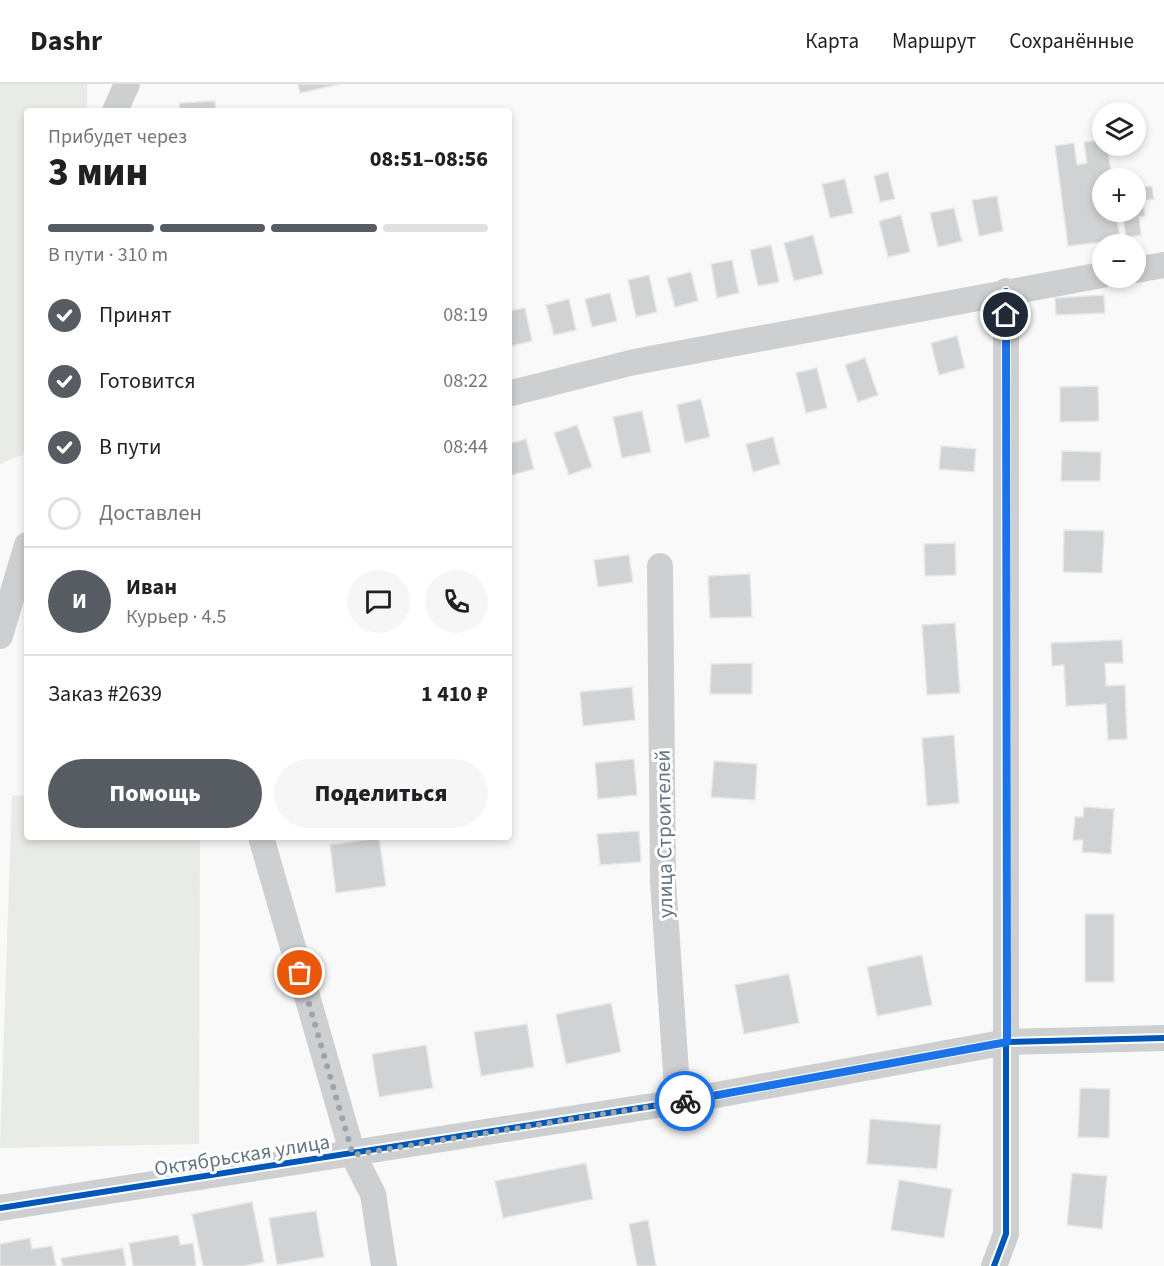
<!DOCTYPE html>
<html lang="ru">
<head>
<meta charset="utf-8">
<style>
  :root { --surface:#fff; --page:#f6f6f6; --text:#202124; --muted:#757577; --line:#e0e0e0; --accent:#565c61 }
  body { margin:0; font-family:"Source Sans 3",sans-serif; background:var(--page); color:var(--text); height:100vh; display:flex; flex-direction:column; font-size:22px; white-space:nowrap }
  * { box-sizing:border-box; margin:0 }
  p { font-size:20px; color:var(--muted) }
  .icon { flex:none; width:33px; height:33px; fill:none; stroke:currentColor; stroke-width:2; stroke-linecap:round; stroke-linejoin:round }
  .map { position:relative; flex:1; overflow:hidden }
  .details { position:absolute; left:24px; top:24px; width:488px; height:732px; display:flex; flex-direction:column; background:var(--surface); border-radius:6px; box-shadow:0 3px 9px #0003 }
  .details>* { flex:none }
  .buttons { position:absolute; left:1092px; top:18px; display:grid; gap:12px }
  .buttons a { display:grid; place-items:center; width:54px; height:54px; border-radius:50%; background:var(--surface); box-shadow:0 3px 9px #0003; font-size:30px }
  .pin { position:absolute; display:grid; place-items:center; width:51px; height:51px; color:#fff; margin:-26px; border:3px solid #fff; border-radius:50%; box-shadow:0 2px 6px #0007 }
  .courier { position:absolute; display:grid; place-items:center; width:60px; height:60px; margin:-30px; border:4px solid #1a73e8; border-radius:50%; background:#fff; color:#222; box-shadow:0 2px 8px #0007 }
  .head em { font-style:normal; font-weight:800 }
  .head div { display:flex; flex-direction:column-reverse }
  .head { display:flex; align-items:center; justify-content:space-between; height:102px; padding:0 24px }
  h1 { font-size:39px; font-weight:800; line-height:45px }
  .bar { display:grid; grid-template-columns:repeat(4,1fr); gap:9px 6px; align-content:center; height:72px; padding:0 24px }
  .bar i { height:8px; border-radius:4px; background:var(--line) }
  .bar .selected { background:var(--accent) }
  .bar p { grid-column:span 4 }
  .line { display:flex; align-items:center; gap:15px; padding:0 24px; border-top:2px solid var(--line) }
  .line div { flex:1 }
  .round { display:grid; place-items:center; flex:none; width:63px; height:63px; border-radius:32px; background:var(--page) }
  ol { padding:0 24px; list-style:none }
  li { display:flex; align-items:center; gap:18px; height:66px }
  li p { margin-inline-start:auto }
  li .icon { padding:6px; border-radius:50%; background:var(--accent); color:#fff; stroke-width:4 }
  li:last-child { color:var(--muted) }
  li i { width:33px; height:33px; border:3px solid var(--line); border-radius:50% }
  .action { display:flex; gap:12px; margin-top:auto; padding:12px 24px }
  .action a { flex:1; height:69px; border-radius:36px; background:var(--accent); color:#fff; font-size:24px; font-weight:800; line-height:69px; text-align:center }
  .action a+a { background:var(--page); color:var(--text) }
  header { display:flex; align-items:center; gap:36px; box-sizing:border-box; height:84px; padding:0 30px; background:var(--surface); border-bottom:2px solid var(--line) }
  header strong { font-size:28px }
  nav { display:flex; gap:33px; margin-inline-start:auto; font-size:21px }
  .map>svg:first-child { display:block }
  .green { fill:#e8ebe6 }
  .building { fill:#d0d2d3; stroke:#e8e8e8; stroke-width:1.5 }
  .lines { fill:none; stroke-linecap:round; stroke-linejoin:round }
  .minor { stroke:#cecfd0; stroke-width:26 }
  .cycleway-casing { stroke:#fff; stroke-width:10 }
  .cycleway { stroke:#0057b8; stroke-width:6 }
  .done { stroke:#99a4ac; stroke-width:6; stroke-dasharray:0 10.8 }
  .route { stroke:#1a73e8; stroke-width:8 }
  .labels { text-anchor:middle; dominant-baseline:central; stroke-width:6; stroke-linejoin:round; paint-order:stroke }
  .street-label { font-size:21px; fill:#657683; stroke:#fff }
</style>
</head>
<body>
<header>
<strong>Dashr</strong>
<nav><a>Карта</a><a>Маршрут</a><a>Сохранённые</a></nav>
</header>
<div class="map">
<svg width="1164" height="1182" viewBox="0 0 1164 1182">
  <rect width="100%" height="100%" fill="#f9f9f9"/>
  <path class="green" d="M 0,0 L 87,0 L 87,27 L 27,27 L 27,369 L 0,380 Z
    M 12,711 L 27,712 L 27,753 L 200,753 L 199,1060 L 0,1064 Z"/>
  <path class="building" d="M 298,0 L 340,0 L 300,9 Z
    M 215,17 L 215,27 L 180,27 L 179,19 Z
    M 1102,56 L 1102,62 L 1107,62 L 1112,94 L 1102,94 L 1102,128 L 1116,128 L 1120,156 L 1068,162 L 1055,62 L 1074,59 L 1077,81 L 1087,79 L 1084,58 Z
    M 888,88 L 895,115 L 880,118 L 874,92 Z
    M 845,95 L 853,129 L 830,134 L 822,100 Z
    M 1152,102 L 1154,115 L 1143,116 L 1145,132 L 1139,133 L 1141,151 L 1126,153 L 1122,128 L 1136,128 L 1136,104 Z
    M 997,112 L 1003,147 L 979,152 L 972,116 Z
    M 954,124 L 962,157 L 938,163 L 930,129 Z
    M 901,131 L 910,168 L 888,173 L 879,137 Z
    M 813,151 L 823,190 L 794,197 L 784,159 Z
    M 771,161 L 779,198 L 758,202 L 750,166 Z
    M 732,176 L 739,209 L 717,214 L 711,180 Z
    M 691,188 L 698,217 L 675,223 L 667,194 Z
    M 649,191 L 657,228 L 636,233 L 628,196 Z
    M 610,209 L 617,237 L 592,243 L 585,215 Z
    M 1104,211 L 1105,229 L 1056,231 L 1055,214 Z
    M 569,215 L 576,246 L 554,251 L 546,221 Z
    M 525,224 L 532,257 L 511,262 L 508,227 Z
    M 957,252 L 965,284 L 939,291 L 931,259 Z
    M 865,274 L 878,311 L 858,318 L 845,281 Z
    M 817,284 L 827,324 L 806,329 L 796,289 Z
    M 1098,302 L 1099,337 L 1060,338 L 1060,303 Z
    M 701,315 L 710,353 L 685,359 L 677,321 Z
    M 642,327 L 651,368 L 622,374 L 613,333 Z
    M 577,341 L 592,383 L 569,391 L 554,349 Z
    M 773,353 L 780,380 L 753,388 L 746,360 Z
    M 526,355 L 534,385 L 508,392 L 508,360 Z
    M 941,362 L 976,365 L 974,388 L 939,385 Z
    M 1062,367 L 1101,368 L 1100,397 L 1061,397 Z
    M 1064,446 L 1104,447 L 1102,489 L 1063,488 Z
    M 955,459 L 956,491 L 925,492 L 924,460 Z
    M 629,471 L 633,498 L 598,503 L 594,476 Z
    M 750,490 L 752,533 L 710,534 L 708,492 Z
    M 955,539 L 960,609 L 927,611 L 922,541 Z
    M 1122,556 L 1123,579 L 1105,579 L 1106,602 L 1125,601 L 1127,655 L 1108,656 L 1106,620 L 1066,622 L 1064,581 L 1052,582 L 1051,559 Z
    M 752,579 L 752,610 L 710,610 L 711,580 Z
    M 632,603 L 635,636 L 583,642 L 580,608 Z
    M 954,651 L 959,719 L 927,722 L 922,654 Z
    M 634,675 L 637,711 L 598,715 L 595,679 Z
    M 714,677 L 757,680 L 755,716 L 711,713 Z
    M 1084,723 L 1114,725 L 1111,770 L 1082,768 L 1083,756 L 1073,756 L 1075,733 L 1083,733 Z
    M 639,747 L 641,778 L 600,781 L 597,750 Z
    M 379,754 L 386,802 L 336,809 L 330,761 Z
    M 1085,830 L 1114,830 L 1114,898 L 1085,898 Z
    M 922,871 L 932,921 L 877,932 L 867,883 Z
    M 789,890 L 799,939 L 744,950 L 735,901 Z
    M 611,919 L 621,968 L 566,980 L 556,930 Z
    M 527,940 L 534,983 L 481,992 L 474,948 Z
    M 426,961 L 433,1004 L 379,1013 L 372,970 Z
    M 1080,1004 L 1110,1005 L 1109,1054 L 1078,1053 Z
    M 870,1035 L 941,1041 L 937,1085 L 867,1080 Z
    M 586,1079 L 593,1115 L 503,1134 L 495,1097 Z
    M 1072,1089 L 1107,1092 L 1102,1145 L 1067,1141 Z
    M 899,1096 L 952,1105 L 944,1154 L 891,1146 Z
    M 252,1118 L 264,1178 L 243,1182 L 203,1182 L 192,1130 Z
    M 316,1127 L 324,1173 L 277,1181 L 269,1134 Z
    M 648,1136 L 656,1182 L 637,1182 L 629,1140 Z
    M 178,1151 L 180,1161 L 193,1159 L 196,1182 L 133,1182 L 129,1159 Z
    M 30,1154 L 32,1165 L 52,1162 L 56,1182 L 0,1182 L 0,1160 Z
    M 123,1164 L 126,1182 L 63,1182 L 61,1174 Z"/>
  <g class="lines">
    <path class="minor" d="M 115,27 L 127,0
      M 1136,186 L 1164,181
      M 508,310 L 634,278 L 1102,191
      M 660,482 L 663,798 L 678,1018
      M 0,552 L 27,461
      M 261,753 L 353,1071 L 373,1110 L 384,1182
      M 0,1124 L 678,1018 L 1007,958 L 1164,954
      M 994,1182 L 1006,1150 L 1006,207"/>
    <defs>
      <path id="cycleway" d="M 0,1124 L 678,1018 L 1007,958 L 1164,954
        M 994,1182 L 1006,1150 L 1006,207"/>
    </defs>
    <use href="#cycleway" class="cycleway-casing"/>
    <use href="#cycleway" class="cycleway"/>
  </g>
  <g class="lines">
    <path class="done" d="M 300,889 L 353,1071 L 685,1017"/>
    <path class="route" d="M 685,1017 L 1007,958 L 1006,231"/>
  </g>
  <g class="labels">
    <g class="street-label">
      <text transform="translate(664 750) rotate(-91)">улица Строителей</text>
      <text transform="translate(242 1071) rotate(-9)">Октябрьская улица</text>
    </g>
  </g>
</svg>
<div class="buttons">
<a><svg class="icon" aria-label="layers" viewBox="0 0 24 24"><path d="M12 4l9 5-9 5-9-5zM3 14l9 5 9-5"/></svg></a>
<a>+</a>
<a>−</a>
</div>
<div class="pin" style="left:300px;top:889px;background:#ea580c"><svg class="icon" aria-label="bag" viewBox="0 0 24 24"><path d="M5 8h14l-1 12H6zM9 8a3 3 0 0 1 6 0"/></svg></div>
<div class="pin" style="left:1006px;top:231px;background:#1f2937"><svg class="icon" aria-label="home" viewBox="0 0 24 24"><path d="M3 11l9-7 9 7M6 9v11h12V9"/></svg></div>
<div class="courier" style="left:685px;top:1017px"><svg class="icon" aria-label="bike" viewBox="0 0 24 24"><circle cx="6" cy="16" r="4"/><circle cx="18" cy="16" r="4"/><path d="M6 16l4-8h5l3 8M10 8l3 8H6M13 5h3"/></svg></div>
<section class="details">
<div class="head"><div><h1>3 мин</h1><p>Прибудет через</p></div><em>08:51–08:56</em></div>
<div class="bar"><i class="selected"></i><i class="selected"></i><i class="selected"></i><i></i><p>В пути · 310 m</p></div>
<ol>
<li><svg class="icon" aria-label="check" viewBox="0 0 24 24"><path d="M5 12l5 5 9-10"/></svg>Принят<p>08:19</p></li>
<li><svg class="icon" aria-label="check" viewBox="0 0 24 24"><path d="M5 12l5 5 9-10"/></svg>Готовится<p>08:22</p></li>
<li><svg class="icon" aria-label="check" viewBox="0 0 24 24"><path d="M5 12l5 5 9-10"/></svg>В пути<p>08:44</p></li>
<li><i></i>Доставлен</li>
</ol>
<div class="line" style="height:108px"><b class="round" style="background:var(--accent);color:#fff">И</b><div><b>Иван</b><p>Курьер · 4.5</p></div><a class="round"><svg class="icon" aria-label="chat" viewBox="0 0 24 24"><path d="M4 5h16v11H9l-5 4z"/></svg></a><a class="round"><svg class="icon" aria-label="phone" viewBox="0 0 24 24"><path d="M5 4h4l2 5-3 2q2 4 5 5l2-3 5 2v4C11 20 4 13 5 4z"/></svg></a></div>
<div class="line" style="height:78px"><div>Заказ #2639</div><b>1 410 ₽</b></div>
<div class="action"><a>Помощь</a><a>Поделиться</a></div>
</section>
</div>
</body>
</html>
